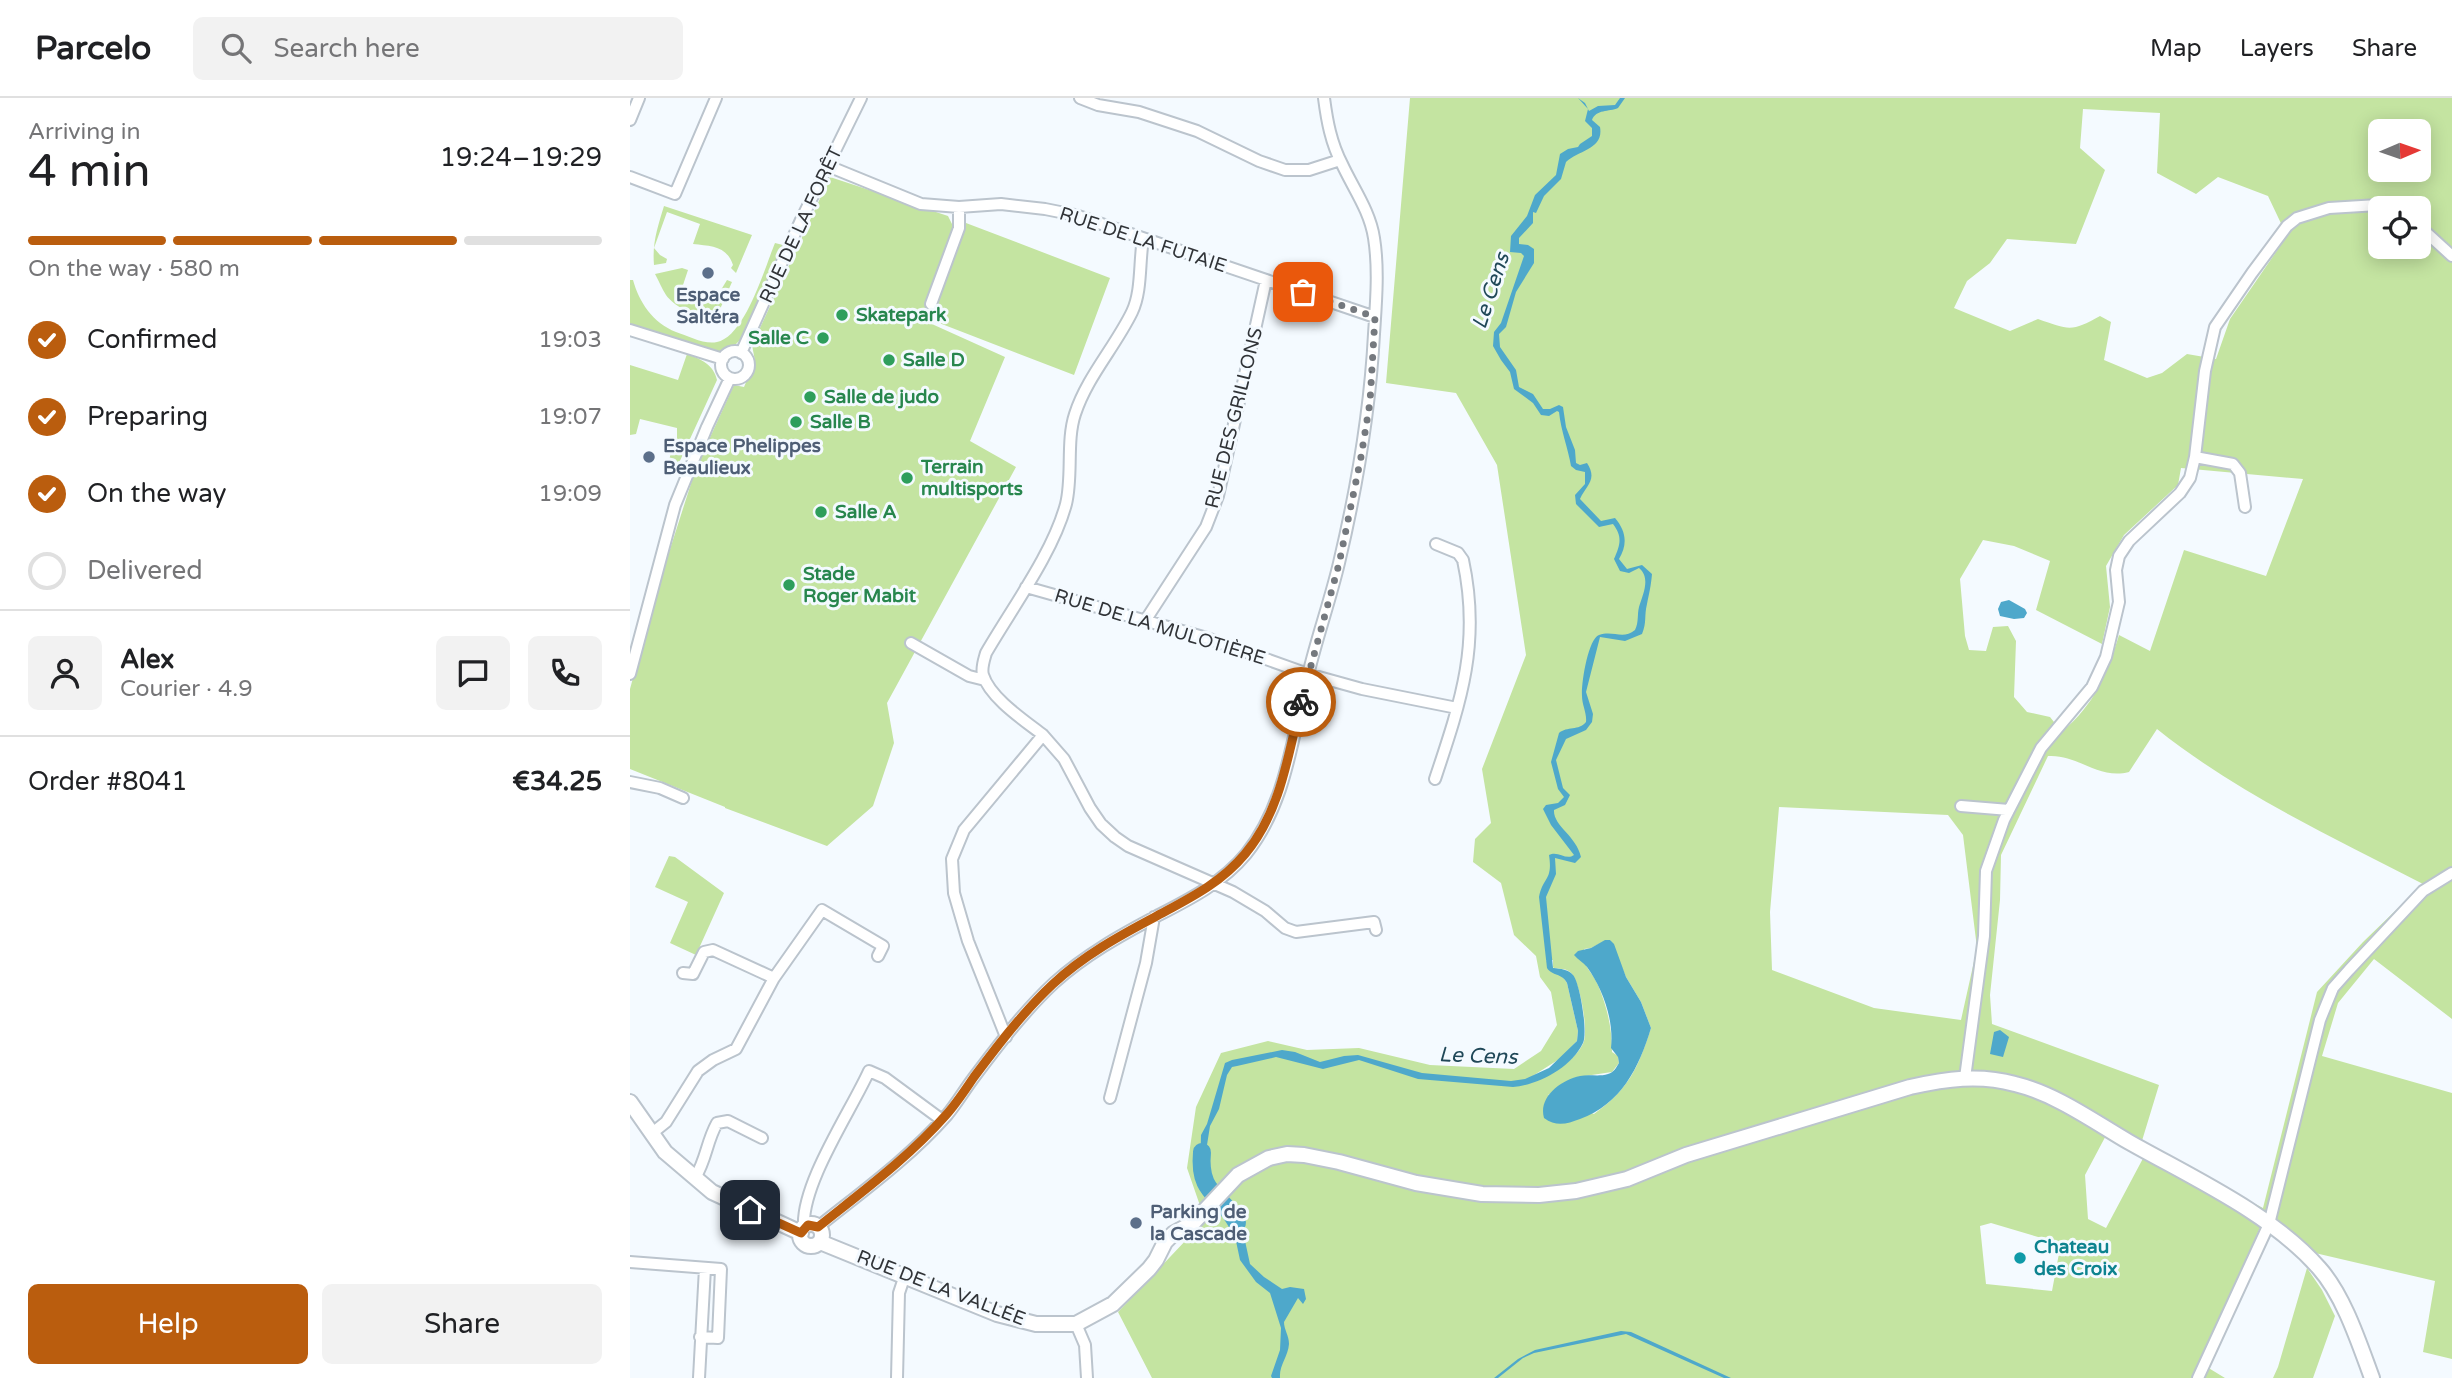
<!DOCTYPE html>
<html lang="en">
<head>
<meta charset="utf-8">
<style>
  :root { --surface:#fff; --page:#f2f2f2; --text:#202124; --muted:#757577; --line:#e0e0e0; --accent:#ba5d0e }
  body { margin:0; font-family:"Varela Round",sans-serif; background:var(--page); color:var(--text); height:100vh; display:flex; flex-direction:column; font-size:26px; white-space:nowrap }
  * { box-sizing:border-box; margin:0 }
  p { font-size:23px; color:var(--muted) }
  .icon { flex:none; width:38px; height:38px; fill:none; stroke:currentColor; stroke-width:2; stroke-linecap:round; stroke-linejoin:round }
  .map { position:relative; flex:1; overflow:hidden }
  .sheet { display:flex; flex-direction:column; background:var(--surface); width:630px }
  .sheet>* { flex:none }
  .needle { width:46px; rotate:88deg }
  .buttons { position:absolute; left:1738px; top:21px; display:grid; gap:14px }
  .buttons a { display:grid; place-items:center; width:63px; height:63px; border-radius:10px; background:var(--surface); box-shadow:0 4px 18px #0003; font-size:35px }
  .pin { position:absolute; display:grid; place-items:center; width:60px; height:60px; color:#fff; margin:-30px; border-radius:14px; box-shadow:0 4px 10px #0006 }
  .courier { position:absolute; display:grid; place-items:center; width:70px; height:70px; margin:-35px; border:5px solid #ba5d0e; border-radius:50%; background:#fff; color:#222; box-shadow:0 2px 9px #0007 }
  .overview em { font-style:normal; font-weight:600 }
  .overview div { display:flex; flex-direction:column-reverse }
  .overview { display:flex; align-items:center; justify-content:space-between; height:119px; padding:0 28px }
  h1 { font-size:46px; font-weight:600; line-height:52px }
  .bar { display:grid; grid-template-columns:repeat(4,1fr); gap:10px 7px; align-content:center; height:84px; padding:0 28px }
  .bar i { height:9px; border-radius:5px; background:var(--line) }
  .bar .on { background:var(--accent) }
  .bar p { grid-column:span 4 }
  .line { display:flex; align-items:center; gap:18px; padding:0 28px; border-top:2px solid var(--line) }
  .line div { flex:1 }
  .round { display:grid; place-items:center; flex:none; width:74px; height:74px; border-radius:10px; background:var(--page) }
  ol { padding:0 28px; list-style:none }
  li { display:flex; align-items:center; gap:21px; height:77px }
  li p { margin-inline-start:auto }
  li .icon { padding:7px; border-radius:50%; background:var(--accent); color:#fff; stroke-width:4 }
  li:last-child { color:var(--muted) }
  li i { width:38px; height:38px; border:4px solid var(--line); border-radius:50% }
  .action { display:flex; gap:14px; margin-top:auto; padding:14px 28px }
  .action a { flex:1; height:80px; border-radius:10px; background:var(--accent); color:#fff; font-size:28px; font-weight:600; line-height:80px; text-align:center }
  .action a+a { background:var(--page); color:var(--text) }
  header { display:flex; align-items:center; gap:42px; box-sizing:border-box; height:98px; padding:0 35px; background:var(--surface); border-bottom:2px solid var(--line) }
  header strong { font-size:33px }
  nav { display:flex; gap:38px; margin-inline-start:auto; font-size:24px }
  .search { width:490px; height:63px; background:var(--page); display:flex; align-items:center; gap:18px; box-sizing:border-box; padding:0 24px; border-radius:10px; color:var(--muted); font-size:26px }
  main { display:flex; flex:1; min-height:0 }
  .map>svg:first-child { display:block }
  .green { fill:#c4e4a1; fill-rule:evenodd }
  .water { fill:#4ea8cb }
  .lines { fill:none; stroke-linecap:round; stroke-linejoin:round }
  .river { stroke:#4ea8cb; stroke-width:18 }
  .minor-casing { stroke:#bbc4cd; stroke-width:14 }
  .tertiary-casing { stroke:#bbc4cd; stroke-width:18 }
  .minor { stroke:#fff; stroke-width:10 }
  .tertiary { stroke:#fff; stroke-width:14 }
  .done { stroke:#75797e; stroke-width:7; stroke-dasharray:0 12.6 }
  .route { stroke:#ba5d0e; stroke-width:9 }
  .service-dot { fill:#5c6f8a; stroke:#f4faff; stroke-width:2.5 }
  .leisure-dot { fill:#2e9e5b; stroke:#f4faff; stroke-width:2.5 }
  .culture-dot { fill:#0f9aa8; stroke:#f4faff; stroke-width:2.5 }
  .labels { text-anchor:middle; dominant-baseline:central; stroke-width:6; stroke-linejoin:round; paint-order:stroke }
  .street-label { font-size:19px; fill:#313438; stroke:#f4faff }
  .service-label { font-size:19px; font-weight:bold; fill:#4e5e75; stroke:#f4faff; text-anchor:start }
  .leisure-label { font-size:19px; font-weight:bold; fill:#27864d; stroke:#f4faff; text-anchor:start }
  .culture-label { font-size:19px; font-weight:bold; fill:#0d838f; stroke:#f4faff; text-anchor:start }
  .water-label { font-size:21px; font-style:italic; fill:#204858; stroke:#f4faff }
</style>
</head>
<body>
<header>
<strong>Parcelo</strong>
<div class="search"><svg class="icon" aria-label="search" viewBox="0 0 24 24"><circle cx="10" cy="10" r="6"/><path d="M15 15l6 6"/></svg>Search here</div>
<nav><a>Map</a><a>Layers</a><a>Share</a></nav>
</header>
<main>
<section class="sheet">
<div class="overview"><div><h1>4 min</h1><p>Arriving in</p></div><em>19:24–19:29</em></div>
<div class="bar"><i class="on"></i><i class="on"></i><i class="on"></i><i></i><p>On the way · 580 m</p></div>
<ol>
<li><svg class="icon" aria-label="check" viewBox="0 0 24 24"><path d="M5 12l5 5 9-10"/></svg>Confirmed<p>19:03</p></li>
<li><svg class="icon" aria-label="check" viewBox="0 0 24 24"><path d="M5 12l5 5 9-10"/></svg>Preparing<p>19:07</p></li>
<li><svg class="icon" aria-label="check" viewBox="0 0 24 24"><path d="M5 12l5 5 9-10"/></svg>On the way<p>19:09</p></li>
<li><i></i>Delivered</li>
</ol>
<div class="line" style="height:126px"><a class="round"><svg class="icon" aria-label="person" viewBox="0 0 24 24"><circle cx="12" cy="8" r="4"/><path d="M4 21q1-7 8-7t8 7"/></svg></a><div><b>Alex</b><p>Courier · 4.9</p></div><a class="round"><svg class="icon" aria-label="chat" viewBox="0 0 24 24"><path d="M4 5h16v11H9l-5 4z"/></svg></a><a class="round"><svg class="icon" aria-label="phone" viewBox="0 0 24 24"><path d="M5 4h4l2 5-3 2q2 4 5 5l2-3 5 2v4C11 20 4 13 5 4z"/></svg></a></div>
<div class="line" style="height:91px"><div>Order #8041</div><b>€34.25</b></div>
<div class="action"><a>Help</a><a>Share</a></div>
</section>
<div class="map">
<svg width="1822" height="1280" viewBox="0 0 1822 1280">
  <rect width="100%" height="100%" fill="#f4faff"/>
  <path class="green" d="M 780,0 L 1822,0 L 1822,921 L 1744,861 L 1708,905 L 1692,958 L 1822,995 L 1822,1261 L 1793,1254 L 1805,1183 L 1685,1155 L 1637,1113 L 1572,1266 L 1595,1280 L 522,1280 L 488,1214 L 575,1122 L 557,1070 L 566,1009 L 591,955 L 638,943 L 677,952 L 729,950 L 800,967 L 884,971 L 911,953 L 927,927 L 921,894 L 910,879 L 906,858 L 884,837 L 871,785 L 843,764 L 845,741 L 861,725 L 852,671 L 896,557 L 867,367 L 826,295 L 756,285 ZM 1453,11 L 1530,15 L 1527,75 L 1566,96 L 1588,79 L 1638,98 L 1657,138 L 1600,221 L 1586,261 L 1557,256 L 1532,275 L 1517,280 L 1474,262 L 1481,224 L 1470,218 C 1442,234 1439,232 1408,221 L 1380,233 L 1324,210 L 1337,183 L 1360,165 L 1377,141 L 1446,146 L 1475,72 L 1450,50 ZM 1750,33 L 1788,33 L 1788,72 L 1750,72 ZM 1750,110 L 1788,110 L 1788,149 L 1750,149 ZM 1551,370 L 1673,381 L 1636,478 L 1554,452 L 1520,553 L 1489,537 C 1476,579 1465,605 1432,634 L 1420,619 L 1397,614 L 1384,599 L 1386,543 L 1378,528 L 1363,529 L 1356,553 L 1339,552 L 1335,538 L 1330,481 L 1353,442 L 1384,448 L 1420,463 L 1406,512 L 1472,546 L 1480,509 L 1476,468 L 1494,437 L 1548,387 ZM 1527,631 C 1607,695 1702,739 1793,786 L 1733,844 L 1687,894 L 1633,1110 L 1518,1051 L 1476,1130 L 1458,1121 L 1455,1077 L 1481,1028 L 1511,1046 L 1529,987 L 1362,926 L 1360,897 L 1370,802 L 1371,757 L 1418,658 C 1448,656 1468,682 1499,674 ZM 1149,709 L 1318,717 L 1333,737 L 1347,850 L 1331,922 L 1244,910 L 1142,872 L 1140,814 ZM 977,842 L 980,842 L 996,879 L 1011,904 L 1021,930 C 1008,970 999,991 964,1016 L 918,997 L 948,979 L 982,974 L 989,965 L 988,958 L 982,954 C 982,929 977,909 968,887 C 961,871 952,870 954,851 L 961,850 ZM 916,862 L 923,862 L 923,870 C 929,871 935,870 940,874 C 950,882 958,930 954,943 C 951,954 933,970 923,974 C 916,977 908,977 901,979 L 931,960 L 947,943 L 948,933 L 937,885 C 932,876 923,870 916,862 ZM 1361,1125 L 1415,1141 L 1430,1150 L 1422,1193 L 1356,1186 L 1350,1128 Z
    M 200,79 L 318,118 L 325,132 L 293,222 L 375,259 L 340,343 L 386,369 L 257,605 L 264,645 L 243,708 L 197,748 L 95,710 L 95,709 L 0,671 L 0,591 L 26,495 L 66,370 L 104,287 L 114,289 L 125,263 L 122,247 Z
    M 34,108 L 122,137 L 106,175 L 101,170 L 103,167 C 97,148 81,148 63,146 L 70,126 L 37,114 L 24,150 L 30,157 L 37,161 L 36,165 L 24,167 C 22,145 28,128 34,108 Z
    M 336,125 L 480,180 L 444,277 L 304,223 L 311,210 L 306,202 Z
    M 145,145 L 153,147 L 114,238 L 102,250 L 90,255 L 0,229 L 0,182 L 3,182 C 9,204 23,225 46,234 C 58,238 75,247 87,244 C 115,239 135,169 145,145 Z
    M 52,170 L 58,172 L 51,193 L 83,205 L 97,182 L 102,184 L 87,218 C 73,224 44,209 36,197 C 32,191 29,183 25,176 Z
    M 57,256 C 71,261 84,267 87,282 L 43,378 L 40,377 L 38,368 L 42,349 L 47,348 L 47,330 L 10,321 L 6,336 L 0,337 L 0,267 L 48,282 Z
    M 39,758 L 45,759 L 94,795 L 66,857 L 40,845 L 58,804 L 25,789 Z
    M 1677,1170 L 1692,1192 L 1705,1218 L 1683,1280 L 1643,1280 L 1648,1269 Z"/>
  <path class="water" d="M 948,0 L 955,5 L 959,13 L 968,8 L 985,7 L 990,0 L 995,0 L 988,10 C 979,14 966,11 962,22 L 970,29 C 974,51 949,52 936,64 L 931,81 L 914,98 L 906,115 L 903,114 L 903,125 L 889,140 L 889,146 L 898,147 L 904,151 L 904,165 L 886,194 L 876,229 L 869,236 L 870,249 L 886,272 L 889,289 L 903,296 L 913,311 L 920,311 L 929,307 L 933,309 L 936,329 L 945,352 L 946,365 L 950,367 L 957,365 C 968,382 956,387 950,401 L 971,423 L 985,420 C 996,433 998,446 989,461 L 997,471 L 1012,467 L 1022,476 C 1021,488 1019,496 1017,506 C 1014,518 1017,524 1012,536 L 995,543 L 970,539 L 956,594 L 963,616 L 962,624 L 956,632 L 936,641 L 926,662 L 933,690 L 940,697 L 935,707 L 924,712 C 923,728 946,737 951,759 L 945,765 L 925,760 L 926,776 L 916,799 L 923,870 C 931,871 938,871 943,877 C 950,885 958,934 953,945 C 941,970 908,987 883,989 L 788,981 L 729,962 L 693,971 L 646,959 L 607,968 L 602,969 L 597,977 L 589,1011 L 580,1028 L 577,1047 L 579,1074 L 578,1076 L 572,1077 L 570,1075 L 571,1037 L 577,1026 L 595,965 L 602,962 L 652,952 L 665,954 L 690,964 L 714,958 L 728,957 L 792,975 L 881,983 L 895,981 L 919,970 L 947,943 L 948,933 L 937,885 C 932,875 922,878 917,870 L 909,799 C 913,778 923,783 919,757 C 928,752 936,763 944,757 L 921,727 L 913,711 L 916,707 L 928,705 L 934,699 L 928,691 L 921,664 L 929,635 C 937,628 949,633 956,624 C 957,615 952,607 952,598 C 951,586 958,541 969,537 C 983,532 993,542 1005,532 C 1009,524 1007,517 1009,509 C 1013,496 1021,480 1009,470 L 999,475 L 990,473 L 984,461 C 990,447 993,439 983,426 L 969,429 L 946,406 L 945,397 L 955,386 L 955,374 L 946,372 L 941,368 C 938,350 931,333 929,314 L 927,313 L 919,318 L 911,317 L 903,305 L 884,291 L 880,274 L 871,262 L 863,248 L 864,234 L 871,225 L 894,158 L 891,155 L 880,154 L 881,138 L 897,118 L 905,97 L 926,77 L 930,56 L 938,51 L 948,49 L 950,46 L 962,38 L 962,30 L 955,23 L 958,11 Z
    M 1379,502 L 1395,511 L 1397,515 L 1394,520 L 1384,521 L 1370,518 L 1368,511 L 1371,504 Z
    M 975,842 L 980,842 L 984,846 L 996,879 L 1011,904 L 1021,930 C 1009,970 991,1006 950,1021 C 937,1026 926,1029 914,1020 C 908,999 931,982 950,978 C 959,976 969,979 978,976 C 984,974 986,970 989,965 L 988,959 L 981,950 C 984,922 973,891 957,869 C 953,864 948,862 944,857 L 948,853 L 961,850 Z
    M 1370,932 L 1379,939 L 1373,959 L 1360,956 L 1364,934 Z
    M 595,1105 L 604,1109 L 609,1115 L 620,1166 L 634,1179 L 652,1191 L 660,1189 L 674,1191 L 676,1201 L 673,1206 L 668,1200 L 654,1224 C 654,1232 659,1237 659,1246 C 658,1259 649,1267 650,1280 L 642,1280 L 641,1278 L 650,1252 L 651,1230 L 640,1195 L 626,1184 L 610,1162 L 603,1129 L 592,1108 Z
    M 991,1233 L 1001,1234 L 1101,1280 L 1094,1280 L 996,1236 L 904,1255 L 893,1260 L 868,1280 L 864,1280 L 888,1261 L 905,1252 Z"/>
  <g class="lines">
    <path class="river" d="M 572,1054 C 568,1097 591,1095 607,1125"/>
    <defs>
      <path id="minor" d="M 450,0 L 468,7 L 509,14 L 567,33 L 629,63 L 655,72 L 679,72 L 710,62
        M 0,22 L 9,0
        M 198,68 L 291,106 L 329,109 L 371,106 L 415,111 L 445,117 L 745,219
        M 0,79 L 45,96 L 86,0
        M 1788,127 L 1822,158
        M 301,206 L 329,130 L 329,109
        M 0,232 L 93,261
        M91 267a14 14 0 1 1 28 0a14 14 0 1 1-28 0Z
        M 111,255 L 171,122 L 231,0
        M 1565,359 L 1603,366 L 1610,375 L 1615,409
        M 396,489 L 577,540 L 678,576 L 732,591 L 827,610
        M 515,523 L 576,429 L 588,398 L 636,182
        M 281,545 L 339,578 L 355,582
        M 0,576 L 45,407 L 77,329 L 100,280
        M 413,637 C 395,623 360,600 353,577 C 351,570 354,562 356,555 C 382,510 423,455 436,406 C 443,378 436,343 445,316 C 457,279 485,249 502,214 C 512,193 509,165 513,141
        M 805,681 C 831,603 851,545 833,462 L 828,455 L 806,446
        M 0,684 L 30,690 L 53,700
        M 1331,708 L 1379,712
        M 53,875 L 63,876 L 74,854 L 83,852 L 144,880
        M 376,939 L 338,843 L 324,795 L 322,761 L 334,732 L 413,637 L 434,661 L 460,710 L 471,726 L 485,739 L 498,748 L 603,794 L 635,813 L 655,830 L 666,834 L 744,824 L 746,832
        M 1335,980 L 1354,838 L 1356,773 L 1374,722 L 1411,650 L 1462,589 L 1476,559 L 1489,504 L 1486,472 L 1489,458 L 1499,443 L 1550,395 L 1560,380 L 1565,359 L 1575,273 L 1585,229 L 1622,175 L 1657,128 L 1667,120 L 1699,110 L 1748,107 L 1760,110
        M 480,1000 L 516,865 L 524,819
        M 21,1036 L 36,1024 L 68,973 L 83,962 L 106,951 L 144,880 L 192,812 L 253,848 L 248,858
        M 65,1080 C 77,1060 76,1045 87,1025 L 98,1023 L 132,1040
        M 174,1129 C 171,1086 221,1013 239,973 L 255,980 L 312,1022
        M 188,1129 C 233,1093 279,1060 317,1017 C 327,1005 335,991 345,978 C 369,946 395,912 424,885 C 455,857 491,837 527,818 C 560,801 592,785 616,756 C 657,705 662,638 678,577 C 687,539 700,503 709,465 C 727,389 740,313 744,236 C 746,205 749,171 744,140 C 740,113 723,90 712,66 C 701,45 697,23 694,0
        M 0,1164 L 91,1171 L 88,1240 L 70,1239
        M 446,1226 L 455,1247 L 457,1280
        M 69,1280 L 75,1170
        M 267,1280 L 269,1195 L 275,1177
        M 1568,1280 L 1639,1126 L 1690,922 L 1703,890 L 1719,872 L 1793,793 L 1822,775"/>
      <path id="tertiary" d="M 0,1004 L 35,1054 L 82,1094 L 171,1135
        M170 1137a11 11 0 1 1 22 0a11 11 0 1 1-22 0Z
        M 190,1144 L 367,1216 L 406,1226 L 446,1226 L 483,1206 L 519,1171 L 526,1162 L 535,1144 L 543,1136 L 563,1125 L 608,1077 L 639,1060 L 657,1056 L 674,1057 L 709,1064 L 786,1085 L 852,1096 L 909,1097 L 946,1093 L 997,1081 L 1056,1057 L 1280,989 C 1316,981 1349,976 1385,986 C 1426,996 1463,1023 1499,1044 C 1561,1079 1642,1116 1689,1170 C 1714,1198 1729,1245 1742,1280"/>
    </defs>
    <use href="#minor" class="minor-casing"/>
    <use href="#tertiary" class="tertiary-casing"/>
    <use href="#minor" class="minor"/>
    <use href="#tertiary" class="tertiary"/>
  </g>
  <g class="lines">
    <path class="done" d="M 671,604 L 709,466 L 731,359 L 740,304 L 745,219 L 673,194"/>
    <path class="route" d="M 120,1112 L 171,1135 L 178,1127 L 188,1129 C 233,1093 278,1060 316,1017 C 326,1006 335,992 344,979 C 368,947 394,913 423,886 C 453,858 489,838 525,819 C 558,801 590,786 615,756 C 651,713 658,657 671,604"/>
  </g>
  <g class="service-dot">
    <circle cx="78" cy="175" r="7"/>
    <circle cx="19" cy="359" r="7"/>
    <circle cx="506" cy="1125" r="7"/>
  </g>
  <g class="leisure-dot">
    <circle cx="212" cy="217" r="7"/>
    <circle cx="193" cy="240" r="7"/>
    <circle cx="259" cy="262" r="7"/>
    <circle cx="180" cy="299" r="7"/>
    <circle cx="166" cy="324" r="7"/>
    <circle cx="277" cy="380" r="7"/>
    <circle cx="191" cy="414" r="7"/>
    <circle cx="159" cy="487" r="7"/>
  </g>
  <circle class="culture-dot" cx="1390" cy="1160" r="7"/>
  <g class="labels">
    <g class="street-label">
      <text transform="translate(171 127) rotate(-65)">RUE DE LA FORÊT</text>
      <text transform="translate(513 142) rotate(18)">RUE DE LA FUTAIE</text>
      <text transform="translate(604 320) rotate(-76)">RUE DES GRILLONS</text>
      <text transform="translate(530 529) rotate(17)">RUE DE LA MULOTIÈRE</text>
      <text transform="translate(311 1190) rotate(21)">RUE DE LA VALLÉE</text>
    </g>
    <g class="service-label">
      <text x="78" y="197" text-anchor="middle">Espace<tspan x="78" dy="22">Saltéra</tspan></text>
      <text x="33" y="348">Espace Phelippes<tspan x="33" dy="22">Beaulieux</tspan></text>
      <text x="520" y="1114">Parking de<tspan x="520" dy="22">la Cascade</tspan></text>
    </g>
    <g class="leisure-label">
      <text x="226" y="217">Skatepark</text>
      <text x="179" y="240" text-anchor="end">Salle C</text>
      <text x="273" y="262">Salle D</text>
      <text x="194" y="299">Salle de judo</text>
      <text x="180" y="324">Salle B</text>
      <text x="291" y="369">Terrain<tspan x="291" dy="22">multisports</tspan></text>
      <text x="205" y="414">Salle A</text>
      <text x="173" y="476">Stade<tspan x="173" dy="22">Roger Mabit</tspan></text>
    </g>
    <g class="culture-label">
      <text x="1404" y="1149">Chateau<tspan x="1404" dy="22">des Croix</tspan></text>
    </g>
    <g class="water-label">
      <text transform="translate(861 193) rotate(-72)">Le Cens</text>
      <text transform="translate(848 958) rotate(2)">Le Cens</text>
    </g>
  </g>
</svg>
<div class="buttons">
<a><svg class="needle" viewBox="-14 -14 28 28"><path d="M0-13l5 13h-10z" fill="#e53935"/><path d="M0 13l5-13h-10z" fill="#757577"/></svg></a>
<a><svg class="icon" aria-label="locate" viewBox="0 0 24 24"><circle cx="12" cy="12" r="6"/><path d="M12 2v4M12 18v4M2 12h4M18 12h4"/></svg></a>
</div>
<div class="pin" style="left:673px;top:194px;background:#ea580c"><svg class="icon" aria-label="bag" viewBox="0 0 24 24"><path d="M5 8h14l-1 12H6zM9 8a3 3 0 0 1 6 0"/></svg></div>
<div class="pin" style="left:120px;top:1112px;background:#1f2937"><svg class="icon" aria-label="home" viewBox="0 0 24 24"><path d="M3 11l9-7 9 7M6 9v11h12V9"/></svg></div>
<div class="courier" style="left:671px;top:604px"><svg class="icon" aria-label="bike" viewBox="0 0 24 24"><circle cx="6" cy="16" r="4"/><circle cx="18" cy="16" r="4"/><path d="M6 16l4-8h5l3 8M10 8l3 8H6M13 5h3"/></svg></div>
</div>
</main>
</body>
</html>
